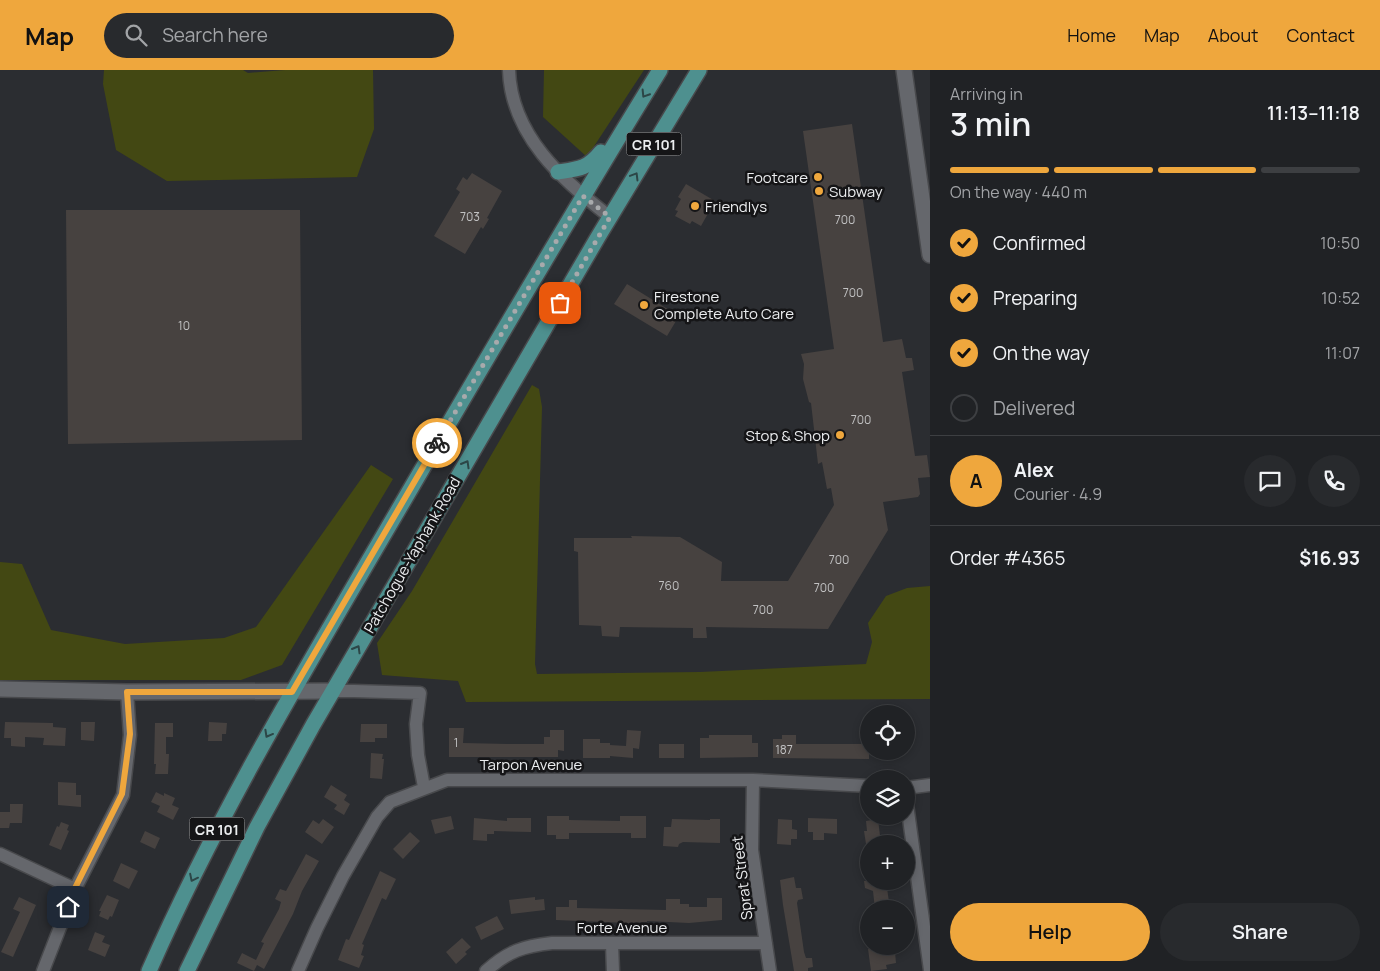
<!DOCTYPE html>
<html lang="en">
<head>
<meta charset="utf-8">
<style>
  :root { --surface:#202225; --page:#282a2d; --text:#f1f3f6; --muted:#a2a4a7; --line:#3d3f42; --accent:#efa73d }
  body { margin:0; font-family:Manrope,sans-serif; background:var(--page); color:var(--text); height:100vh; display:flex; flex-direction:column; font-size:19px; white-space:nowrap }
  * { box-sizing:border-box; margin:0 }
  p { font-size:16px; color:var(--muted) }
  .icon { flex:none; width:28px; height:28px; fill:none; stroke:currentColor; stroke-width:2; stroke-linecap:round; stroke-linejoin:round }
  .map { position:relative; flex:1; overflow:hidden }
  .details { display:flex; flex-direction:column; background:var(--surface); width:450px }
  .details>* { flex:none }
  .fabs { position:absolute; left:860px; top:635px; display:grid; gap:10px }
  .fabs a { display:grid; place-items:center; width:55px; height:55px; border-radius:50%; background:var(--surface); box-shadow:0 2px 8px #0003,0 0 0 1px var(--line); font-size:25px }
  .pin { position:absolute; display:grid; place-items:center; width:42px; height:42px; color:#fff; margin:-21px; border-radius:10px; box-shadow:0 2px 8px #0006 }
  .courier { position:absolute; display:grid; place-items:center; width:50px; height:50px; margin:-25px; border:4px solid #efa73d; border-radius:50%; background:#fff; color:#222; box-shadow:0 1px 6px #0007 }
  .overview em { font-style:normal; font-weight:600 }
  .overview div { display:flex; flex-direction:column-reverse }
  .overview { display:flex; align-items:center; justify-content:space-between; height:85px; padding:0 20px }
  h1 { font-size:32px; font-weight:600; line-height:38px }
  .bar { display:grid; grid-template-columns:repeat(4,1fr); gap:8px 5px; align-content:center; height:60px; padding:0 20px }
  .bar i { height:6px; border-radius:4px; background:var(--line) }
  .bar .current { background:var(--accent) }
  .bar p { grid-column:span 4 }
  .line { display:flex; align-items:center; gap:12px; padding:0 20px; border-top:1px solid var(--line) }
  .line div { flex:1 }
  .round { display:grid; place-items:center; flex:none; width:52px; height:52px; border-radius:26px; background:var(--page) }
  ol { padding:0 20px; list-style:none }
  li { display:flex; align-items:center; gap:15px; height:55px }
  li p { margin-inline-start:auto }
  li .icon { padding:5px; border-radius:50%; background:var(--accent); color:#111; stroke-width:4 }
  li:last-child { color:var(--muted) }
  li i { width:28px; height:28px; border:2px solid var(--line); border-radius:50% }
  .button { display:flex; gap:10px; margin-top:auto; padding:10px 20px }
  .button a { flex:1; height:58px; border-radius:30px; background:var(--accent); color:#111; font-size:20px; font-weight:600; line-height:58px; text-align:center }
  .button a+a { background:var(--page); color:var(--text) }
  header { display:flex; align-items:center; gap:30px; box-sizing:border-box; height:70px; padding:0 25px; background:var(--accent); color:#111 }
  header strong { font-size:24px }
  nav { display:flex; gap:28px; margin-inline-start:auto; font-size:18px }
  .search { width:350px; height:45px; background:var(--page); display:flex; align-items:center; gap:12px; box-sizing:border-box; padding:0 18px; border-radius:28px; color:var(--muted); font-size:19px }
  main { display:flex; flex:1; min-height:0 }
  .map>svg:first-child { display:block }
  .green { fill:#434813 }
  .building { fill:#474240 }
  .lines { fill:none; stroke-linecap:round; stroke-linejoin:round }
  .street-casing { stroke:#48494c; stroke-width:15 }
  .secondary-casing { stroke:#48494c; stroke-width:18 }
  .primary-casing { stroke:#48494c; stroke-width:18 }
  .street { stroke:#65676c; stroke-width:12 }
  .secondary { stroke:#65676c; stroke-width:15 }
  .primary { stroke:#4e908f; stroke-width:15 }
  .oneway { stroke:#2c4647 }
  .done { stroke:#a8aaac; stroke-width:5; stroke-dasharray:0 9 }
  .route { stroke:#efa73d; stroke-width:6 }
  .poi-dot { fill:#efa73d; stroke:#151517; stroke-width:2 }
  .labels { text-anchor:middle; dominant-baseline:central; stroke-width:5; stroke-linejoin:round; paint-order:stroke }
  .number-label { font-size:12px; fill:#c2c2c3 }
  .shield { fill:#151517; stroke:#abacae; stroke-width:1 }
  .shield-label { font-size:14px; font-weight:bold; fill:#ebedef }
  .poi-label { font-size:15px; fill:#ebedef; stroke:#151517; text-anchor:start }
  .street-label { font-size:15px; fill:#ebedef; stroke:#151517 }
</style>
</head>
<body>
<header>
<strong>Map</strong>
<div class="search"><svg class="icon" aria-label="search" viewBox="0 0 24 24"><circle cx="10" cy="10" r="6"/><path d="M15 15l6 6"/></svg>Search here</div>
<nav><a>Home</a><a>Map</a><a>About</a><a>Contact</a></nav>
</header>
<main>
<div class="map">
<svg width="930" height="901" viewBox="0 0 930 901">
  <rect width="100%" height="100%" fill="#2b2d31"/>
  <path class="green" d="M 104,0 L 243,0 L 248,3 L 285,0 L 373,0 L 374,59 L 357,107 L 167,111 L 116,80 L 103,14 Z
    M 544,0 L 644,0 L 587,87 L 543,47 Z
    M 532,315 L 539,319 L 542,337 L 535,594 L 537,604 L 700,602 L 866,594 L 872,572 L 868,553 L 886,526 L 907,518 L 930,516 L 930,629 L 466,632 L 458,611 L 382,605 L 377,573 L 412,521 Z
    M 371,395 L 393,409 L 282,595 L 241,610 L 0,610 L 0,492 L 22,494 L 51,560 L 125,574 L 224,568 L 256,557 Z"/>
  <path class="building" d="M 852,54 L 883,272 L 902,269 L 906,288 L 912,288 L 914,300 L 902,302 L 915,386 L 927,385 L 930,407 L 918,408 L 920,424 L 918,427 L 883,432 L 888,460 L 828,559 L 706,557 L 707,568 L 693,568 L 693,558 L 620,557 L 619,567 L 602,566 L 601,556 L 579,555 L 578,482 L 574,481 L 574,468 L 632,468 L 631,466 L 680,467 L 722,492 L 721,511 L 788,511 L 834,435 L 831,418 L 827,419 L 822,392 L 818,394 L 811,333 L 809,332 L 803,309 L 804,294 L 801,284 L 834,279 L 803,61 Z
    M 472,103 L 502,121 L 487,148 L 489,149 L 483,159 L 481,157 L 465,184 L 434,166 L 460,122 L 456,119 L 463,107 L 467,110 Z
    M 686,114 L 715,131 L 701,156 L 692,151 L 690,154 L 675,146 L 678,141 L 675,140 L 681,129 L 678,127 Z
    M 66,140 L 300,140 L 302,370 L 68,374 Z
    M 627,214 L 679,246 L 667,266 L 614,234 Z
    M 5,652 L 53,653 L 53,657 L 66,658 L 65,676 L 43,675 L 44,668 L 25,667 L 25,677 L 11,676 L 11,668 L 4,668 Z
    M 81,652 L 95,652 L 94,671 L 81,670 Z
    M 209,652 L 227,653 L 226,664 L 222,664 L 222,671 L 208,671 Z
    M 155,653 L 173,653 L 173,667 L 166,667 L 166,684 L 169,684 L 168,704 L 155,704 L 156,694 L 154,694 Z
    M 361,654 L 387,654 L 387,668 L 375,668 L 375,672 L 360,672 Z
    M 449,658 L 464,658 L 463,673 L 508,674 L 544,674 L 544,667 L 550,667 L 550,660 L 564,660 L 564,681 L 558,680 L 558,687 L 449,687 Z
    M 627,660 L 641,661 L 639,679 L 633,678 L 633,688 L 610,686 L 610,688 L 583,688 L 583,669 L 600,669 L 600,673 L 610,673 L 610,675 L 626,676 Z
    M 709,665 L 752,665 L 752,673 L 758,673 L 758,687 L 700,688 L 700,668 L 709,668 Z
    M 782,665 L 796,665 L 796,674 L 869,674 L 869,689 L 773,688 L 773,669 L 782,669 Z
    M 659,674 L 684,674 L 684,688 L 659,688 Z
    M 371,683 L 383,684 L 382,689 L 384,689 L 382,709 L 370,708 Z
    M 58,712 L 76,713 L 76,725 L 81,725 L 81,737 L 58,735 Z
    M 331,715 L 347,725 L 344,730 L 350,734 L 344,745 L 334,739 L 337,735 L 324,727 Z
    M 156,722 L 164,726 L 164,723 L 175,728 L 172,735 L 179,738 L 173,750 L 157,742 L 160,736 L 151,732 Z
    M 10,734 L 23,734 L 22,753 L 10,753 L 9,758 L 0,758 L 0,742 L 10,742 Z
    M 451,746 L 454,759 L 435,764 L 431,750 Z
    M 547,746 L 569,746 L 569,750 L 620,751 L 620,746 L 646,746 L 646,768 L 631,768 L 631,763 L 569,763 L 569,769 L 556,769 L 556,765 L 547,765 Z
    M 474,748 L 507,751 L 507,748 L 531,748 L 531,762 L 494,761 L 494,764 L 487,764 L 487,771 L 473,770 Z
    M 808,748 L 837,749 L 837,764 L 824,763 L 824,770 L 813,770 L 813,762 L 808,762 Z
    M 323,749 L 334,757 L 322,774 L 305,762 L 313,750 L 319,754 Z
    M 672,749 L 710,750 L 710,749 L 720,749 L 720,773 L 683,772 L 679,774 L 678,777 L 663,776 L 664,757 L 671,757 Z
    M 778,749 L 792,750 L 792,759 L 797,760 L 797,769 L 791,769 L 791,775 L 777,774 Z
    M 878,749 L 881,774 L 866,774 L 864,761 L 867,761 L 866,751 Z
    M 61,752 L 69,755 L 67,760 L 69,761 L 61,780 L 49,775 L 57,756 L 59,757 Z
    M 145,761 L 160,768 L 155,779 L 140,772 Z
    M 410,762 L 420,771 L 403,789 L 393,779 Z
    M 306,784 L 319,791 L 302,821 L 293,844 L 264,899 L 257,895 L 254,901 L 237,893 L 242,883 L 256,890 L 264,873 L 261,872 L 279,839 L 281,832 L 275,829 L 280,819 L 286,821 Z
    M 121,793 L 138,801 L 129,819 L 113,811 Z
    M 380,801 L 396,809 L 386,830 L 382,828 L 362,874 L 364,875 L 361,885 L 364,886 L 359,898 L 338,890 L 346,869 L 349,870 Z
    M 794,807 L 796,818 L 801,818 L 803,829 L 798,830 L 797,833 L 804,882 L 806,888 L 812,888 L 813,897 L 808,898 L 808,901 L 794,901 L 783,835 L 780,810 Z
    M 864,811 L 886,811 L 890,839 L 875,839 L 873,821 L 865,818 Z
    M 107,825 L 119,830 L 112,847 L 110,846 L 108,850 L 99,846 L 101,841 L 99,841 Z
    M 19,827 L 36,835 L 13,887 L 1,882 L 20,842 L 13,839 Z
    M 535,827 L 535,830 L 544,829 L 545,840 L 511,844 L 509,830 Z
    M 707,828 L 722,828 L 722,850 L 689,853 L 647,851 L 647,852 L 628,853 L 556,850 L 556,837 L 569,837 L 569,830 L 577,830 L 577,838 L 666,840 L 666,829 L 680,829 L 680,834 L 689,834 L 689,837 L 707,837 Z
    M 497,846 L 504,859 L 481,870 L 475,857 Z
    M 95,862 L 105,866 L 102,872 L 110,875 L 105,887 L 88,880 Z
    M 462,868 L 471,877 L 465,882 L 467,884 L 456,894 L 446,882 Z
    M 886,877 L 887,883 L 895,882 L 896,893 L 886,895 L 887,899 L 871,901 L 868,879 Z"/>
  <g class="lines">
    <defs>
      <path id="street" d="M 509,0 C 511,65 562,110 610,147
        M 333,621 L 354,621 L 420,623 L 416,654 L 418,685 L 424,717
        M 753,710 L 752,780 L 770,901
        M 906,718 L 930,715
        M 906,727 L 930,900
        M 0,784 L 75,819
        M 612,874 L 613,901
        M 43,901 L 75,819 L 123,725 L 130,665 L 127,622
        M 298,901 L 317,858 L 343,806 L 377,747 L 390,732 L 447,710 L 753,710 L 869,716
        M 486,901 C 508,881 524,876 552,873 L 766,873"/>
      <path id="secondary" d="M 904,0 L 930,185
        M 0,619 L 127,622 L 333,621"/>
      <path id="primary" d="M 558,102 C 579,99 587,99 601,82
        M 149,901 C 216,748 302,605 386,461 C 476,307 566,152 660,0
        M 187,901 L 257,757 L 313,655 L 598,167 L 699,0"/>
    </defs>
    <use href="#street" class="street-casing"/>
    <use href="#secondary" class="secondary-casing"/>
    <use href="#primary" class="primary-casing"/>
    <use href="#street" class="street"/>
    <use href="#secondary" class="secondary"/>
    <use href="#primary" class="primary"/>
  </g>
  <defs><path id="oneway-chevron" d="M-2-3.5L2.5 0L-2 3.5" fill="none" stroke-width="1.6" stroke-linecap="round" stroke-linejoin="round" transform="scale(1.25)"/></defs>
  <g class="oneway">
    <use href="#oneway-chevron" transform="translate(645 24) rotate(122)"/>
    <use href="#oneway-chevron" transform="translate(635 106) rotate(-59)"/>
    <use href="#oneway-chevron" transform="translate(466 394) rotate(-60)"/>
    <use href="#oneway-chevron" transform="translate(357 579) rotate(-60)"/>
    <use href="#oneway-chevron" transform="translate(268 664) rotate(119)"/>
    <use href="#oneway-chevron" transform="translate(193 808) rotate(116)"/>
  </g>
  <g class="lines">
    <path class="done" d="M 437,373 L 583,126 L 610,147 L 560,233"/>
    <path class="route" d="M 68,837 L 75,818 L 122,724 L 130,664 L 127,622 L 292,622 L 437,373"/>
  </g>
  <g class="poi-dot">
    <circle cx="818" cy="107" r="5"/>
    <circle cx="819" cy="121" r="5"/>
    <circle cx="695" cy="136" r="5"/>
    <circle cx="644" cy="235" r="5"/>
    <circle cx="840" cy="365" r="5"/>
  </g>
  <g class="labels">
    <g class="number-label">
      <text x="470" y="146">703</text>
      <text x="845" y="149">700</text>
      <text x="853" y="222">700</text>
      <text x="184" y="255">10</text>
      <text x="861" y="349">700</text>
      <text x="839" y="489">700</text>
      <text x="669" y="515">760</text>
      <text x="824" y="517">700</text>
      <text x="763" y="539">700</text>
      <text x="456" y="672">1</text>
      <text x="784" y="679">187</text>
    </g>
    <g class="shield">
      <rect x="626.5" y="62.5" width="55" height="23" rx="4"/>
      <rect x="189.5" y="747.5" width="55" height="23" rx="4"/>
    </g>
    <g class="shield-label">
      <text x="654" y="74">CR 101</text>
      <text x="217" y="759">CR 101</text>
    </g>
    <g class="poi-label">
      <text x="808" y="107" text-anchor="end">Footcare</text>
      <text x="829" y="121">Subway</text>
      <text x="705" y="136">Friendlys</text>
      <text x="654" y="226">Firestone<tspan x="654" dy="17">Complete Auto Care</tspan></text>
      <text x="830" y="365" text-anchor="end">Stop &amp; Shop</text>
    </g>
    <g class="street-label">
      <text transform="translate(412 485) rotate(-60)">Patchogue-Yaphank Road</text>
      <text x="531" y="694">Tarpon Avenue</text>
      <text transform="translate(742 808) rotate(-97)">Sprat Street</text>
      <text x="622" y="857">Forte Avenue</text>
    </g>
  </g>
</svg>
<div class="fabs">
<a><svg class="icon" aria-label="locate" viewBox="0 0 24 24"><circle cx="12" cy="12" r="6"/><path d="M12 2v4M12 18v4M2 12h4M18 12h4"/></svg></a>
<a><svg class="icon" aria-label="layers" viewBox="0 0 24 24"><path d="M12 4l9 5-9 5-9-5zM3 14l9 5 9-5"/></svg></a>
<a>+</a>
<a>−</a>
</div>
<div class="pin" style="left:560px;top:233px;background:#ea580c"><svg class="icon" aria-label="bag" viewBox="0 0 24 24"><path d="M5 8h14l-1 12H6zM9 8a3 3 0 0 1 6 0"/></svg></div>
<div class="pin" style="left:68px;top:837px;background:#1f2937"><svg class="icon" aria-label="home" viewBox="0 0 24 24"><path d="M3 11l9-7 9 7M6 9v11h12V9"/></svg></div>
<div class="courier" style="left:437px;top:373px"><svg class="icon" aria-label="bike" viewBox="0 0 24 24"><circle cx="6" cy="16" r="4"/><circle cx="18" cy="16" r="4"/><path d="M6 16l4-8h5l3 8M10 8l3 8H6M13 5h3"/></svg></div>
</div>
<section class="details">
<div class="overview"><div><h1>3 min</h1><p>Arriving in</p></div><em>11:13–11:18</em></div>
<div class="bar"><i class="current"></i><i class="current"></i><i class="current"></i><i></i><p>On the way · 440 m</p></div>
<ol>
<li><svg class="icon" aria-label="check" viewBox="0 0 24 24"><path d="M5 12l5 5 9-10"/></svg>Confirmed<p>10:50</p></li>
<li><svg class="icon" aria-label="check" viewBox="0 0 24 24"><path d="M5 12l5 5 9-10"/></svg>Preparing<p>10:52</p></li>
<li><svg class="icon" aria-label="check" viewBox="0 0 24 24"><path d="M5 12l5 5 9-10"/></svg>On the way<p>11:07</p></li>
<li><i></i>Delivered</li>
</ol>
<div class="line" style="height:90px"><b class="round" style="background:var(--accent);color:#111">A</b><div><b>Alex</b><p>Courier · 4.9</p></div><a class="round"><svg class="icon" aria-label="chat" viewBox="0 0 24 24"><path d="M4 5h16v11H9l-5 4z"/></svg></a><a class="round"><svg class="icon" aria-label="phone" viewBox="0 0 24 24"><path d="M5 4h4l2 5-3 2q2 4 5 5l2-3 5 2v4C11 20 4 13 5 4z"/></svg></a></div>
<div class="line" style="height:65px"><div>Order #4365</div><b>$16.93</b></div>
<div class="button"><a>Help</a><a>Share</a></div>
</section>
</main>
</body>
</html>
